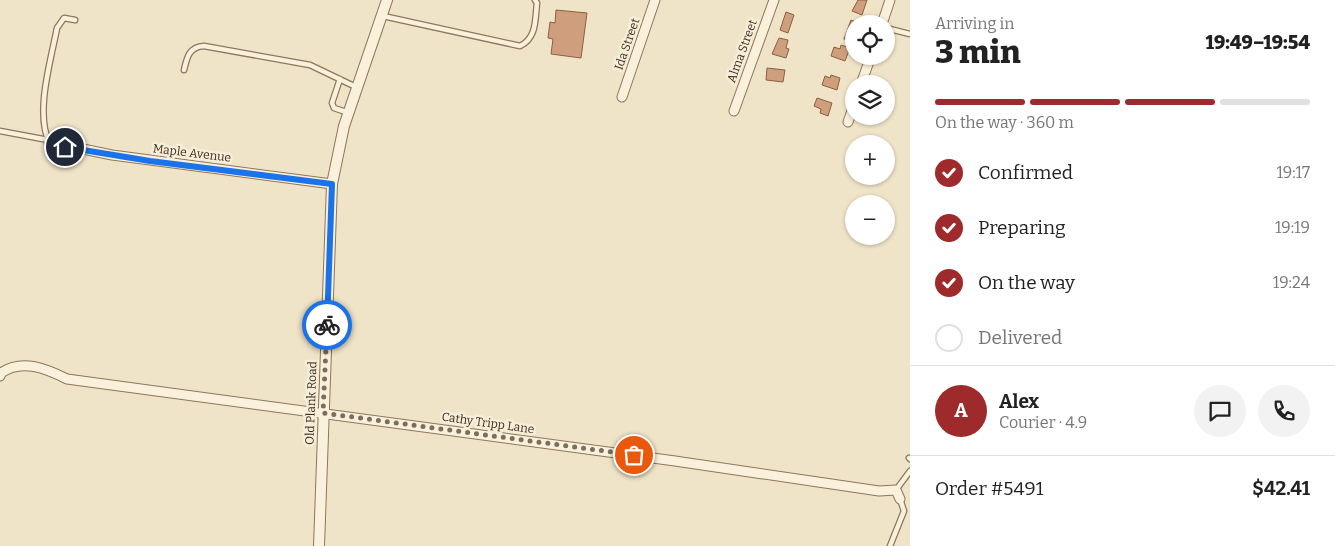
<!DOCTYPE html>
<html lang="en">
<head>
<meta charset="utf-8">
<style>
  :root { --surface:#fff; --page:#f2f2f2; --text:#222; --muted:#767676; --line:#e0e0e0; --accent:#9e2a2b }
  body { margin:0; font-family:Bitter,serif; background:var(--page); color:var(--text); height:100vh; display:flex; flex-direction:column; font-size:19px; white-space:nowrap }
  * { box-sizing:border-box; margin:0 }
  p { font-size:16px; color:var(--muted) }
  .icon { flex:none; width:28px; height:28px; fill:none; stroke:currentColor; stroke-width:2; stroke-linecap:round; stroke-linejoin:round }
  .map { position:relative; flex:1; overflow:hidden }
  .details { display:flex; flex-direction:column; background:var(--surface); width:425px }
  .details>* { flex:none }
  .buttons { position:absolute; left:845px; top:15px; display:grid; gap:10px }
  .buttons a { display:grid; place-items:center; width:50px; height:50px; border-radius:50%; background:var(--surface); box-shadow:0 1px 4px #0004; font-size:25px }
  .pin { position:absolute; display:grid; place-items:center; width:42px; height:42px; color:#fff; margin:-21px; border:2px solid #fff; border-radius:50%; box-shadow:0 1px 5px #0007 }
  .courier { position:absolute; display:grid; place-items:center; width:50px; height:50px; margin:-25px; border:4px solid #1a73e8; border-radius:50%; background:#fff; color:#222; box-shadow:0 1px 6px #0007 }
  .overview em { font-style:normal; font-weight:800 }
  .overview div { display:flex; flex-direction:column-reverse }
  .overview { display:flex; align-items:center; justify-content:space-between; height:85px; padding:0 25px }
  h1 { font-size:32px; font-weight:800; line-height:38px }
  .bar { display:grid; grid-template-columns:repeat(4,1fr); gap:8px 5px; align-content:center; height:60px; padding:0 25px }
  .bar i { height:6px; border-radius:4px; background:var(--line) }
  .bar .current { background:var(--accent) }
  .bar p { grid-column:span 4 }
  .line { display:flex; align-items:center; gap:12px; padding:0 25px; border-top:1px solid var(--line) }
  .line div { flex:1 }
  .round { display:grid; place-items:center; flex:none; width:52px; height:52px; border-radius:26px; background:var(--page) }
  ol { padding:0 25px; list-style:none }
  li { display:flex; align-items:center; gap:15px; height:55px }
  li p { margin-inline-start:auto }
  li .icon { padding:5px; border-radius:50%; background:var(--accent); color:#fff; stroke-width:4 }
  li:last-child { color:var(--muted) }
  li i { width:28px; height:28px; border:2px solid var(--line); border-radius:50% }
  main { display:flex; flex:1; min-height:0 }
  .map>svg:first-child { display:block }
  .building { fill:#cf9f7d; stroke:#8d5f41 }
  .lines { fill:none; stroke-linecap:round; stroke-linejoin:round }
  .service-casing { stroke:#8d765c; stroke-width:7 }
  .minor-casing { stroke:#8d765c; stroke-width:11 }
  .tertiary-casing { stroke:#8d765c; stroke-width:12 }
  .service { stroke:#faf1dc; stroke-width:4.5 }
  .minor { stroke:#faf1dc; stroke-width:9 }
  .tertiary { stroke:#faf1dc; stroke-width:10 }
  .done { stroke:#7c6e5b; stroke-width:5; stroke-dasharray:0 9 }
  .route { stroke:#1a73e8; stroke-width:6 }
  .labels { text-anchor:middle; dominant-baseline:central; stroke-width:5; stroke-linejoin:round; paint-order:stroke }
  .street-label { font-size:12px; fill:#3d2e20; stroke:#f7eed8 }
</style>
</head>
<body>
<main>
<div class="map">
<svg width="910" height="546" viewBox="0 0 910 546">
  <rect width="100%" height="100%" fill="#f0e4c8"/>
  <path class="building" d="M 858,0 L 867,0 L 862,15 L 852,11 Z
    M 556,10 L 587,13 L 581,58 L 551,54 L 553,39 L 548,38 L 550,22 L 555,23 Z
    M 786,12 L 794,15 L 788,33 L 780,30 Z
    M 851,20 L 860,24 L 854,24 L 854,43 L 844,39 Z
    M 779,38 L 788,40 L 786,48 L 789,49 L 786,58 L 772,54 Z
    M 841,45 L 850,48 L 845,61 L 831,56 L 834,47 L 840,49 Z
    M 767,68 L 785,70 L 783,82 L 766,80 Z
    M 831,75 L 840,78 L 837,90 L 822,85 L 825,76 L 830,78 Z
    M 817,98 L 832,103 L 828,116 L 820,113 L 821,109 L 814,106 Z"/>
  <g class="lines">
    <defs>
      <path id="service" d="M 383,16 L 520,46 C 537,38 535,19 537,3 L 535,0
        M 886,28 L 910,34
        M 184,70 C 187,57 189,47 204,46 L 310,65 L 356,87
        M 340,79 L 332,103 L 334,108 L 349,113
        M 0,131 L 48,140
        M 49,142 C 35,112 51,60 57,28 L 64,18 L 75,20
        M 909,458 L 910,459
        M 896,490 L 910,471
        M 890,546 L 904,511 L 900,499"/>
      <path id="minor" d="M 882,24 L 890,0
        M 861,84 L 871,56
        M 622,97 L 655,0
        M 734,111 L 774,0
        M 848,122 L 854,105
        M 49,142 L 112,155 L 332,184
        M 0,376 L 1,373 C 22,358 47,369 67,379 L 675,461 L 879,491 L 896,490 L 900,499"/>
      <path id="tertiary" d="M 319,546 L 332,184 L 344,126 L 387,0"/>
    </defs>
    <use href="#service" class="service-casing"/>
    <use href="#minor" class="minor-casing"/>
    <use href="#tertiary" class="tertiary-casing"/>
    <use href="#service" class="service"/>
    <use href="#minor" class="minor"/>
    <use href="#tertiary" class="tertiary"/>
  </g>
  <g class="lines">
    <path class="done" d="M 327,325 L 323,413 L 634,455"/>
    <path class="route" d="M 65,147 L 150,161 L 332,184 L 327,325"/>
  </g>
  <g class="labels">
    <g class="street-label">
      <text transform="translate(627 44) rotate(-71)">Ida Street</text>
      <text transform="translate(742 51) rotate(-70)">Alma Street</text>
      <text transform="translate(192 153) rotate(7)">Maple Avenue</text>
      <text transform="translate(311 403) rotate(-88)">Old Plank Road</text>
      <text transform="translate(488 423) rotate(8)">Cathy Tripp Lane</text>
    </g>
  </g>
</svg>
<div class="buttons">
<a><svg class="icon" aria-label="locate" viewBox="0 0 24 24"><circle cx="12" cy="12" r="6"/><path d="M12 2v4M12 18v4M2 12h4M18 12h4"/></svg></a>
<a><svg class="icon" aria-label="layers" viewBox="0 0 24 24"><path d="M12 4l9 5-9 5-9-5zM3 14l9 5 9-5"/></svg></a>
<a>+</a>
<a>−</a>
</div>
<div class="pin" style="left:634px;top:455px;background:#ea580c"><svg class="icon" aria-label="bag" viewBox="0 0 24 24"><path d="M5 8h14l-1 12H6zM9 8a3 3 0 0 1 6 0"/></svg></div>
<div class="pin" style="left:65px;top:147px;background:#1f2937"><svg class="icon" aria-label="home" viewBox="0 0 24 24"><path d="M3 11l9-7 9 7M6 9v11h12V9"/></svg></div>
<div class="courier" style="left:327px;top:325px"><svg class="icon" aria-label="bike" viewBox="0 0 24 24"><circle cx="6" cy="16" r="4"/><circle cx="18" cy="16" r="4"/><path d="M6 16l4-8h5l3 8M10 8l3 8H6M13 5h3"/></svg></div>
</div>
<section class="details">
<div class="overview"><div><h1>3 min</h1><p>Arriving in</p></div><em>19:49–19:54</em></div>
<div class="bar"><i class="current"></i><i class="current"></i><i class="current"></i><i></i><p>On the way · 360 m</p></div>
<ol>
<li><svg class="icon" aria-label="check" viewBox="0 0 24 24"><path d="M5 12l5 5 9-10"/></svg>Confirmed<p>19:17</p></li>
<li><svg class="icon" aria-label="check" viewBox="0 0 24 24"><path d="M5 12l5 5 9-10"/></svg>Preparing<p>19:19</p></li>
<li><svg class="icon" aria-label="check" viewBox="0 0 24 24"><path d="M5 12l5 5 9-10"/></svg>On the way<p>19:24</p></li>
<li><i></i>Delivered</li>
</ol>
<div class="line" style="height:90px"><b class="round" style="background:var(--accent);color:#fff">A</b><div><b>Alex</b><p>Courier · 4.9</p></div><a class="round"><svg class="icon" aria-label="chat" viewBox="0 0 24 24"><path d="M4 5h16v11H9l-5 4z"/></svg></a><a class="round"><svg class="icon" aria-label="phone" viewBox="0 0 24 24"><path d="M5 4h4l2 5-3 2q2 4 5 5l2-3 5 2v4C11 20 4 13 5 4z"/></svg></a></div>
<div class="line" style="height:65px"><div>Order #5491</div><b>$42.41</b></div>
</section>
</main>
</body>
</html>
